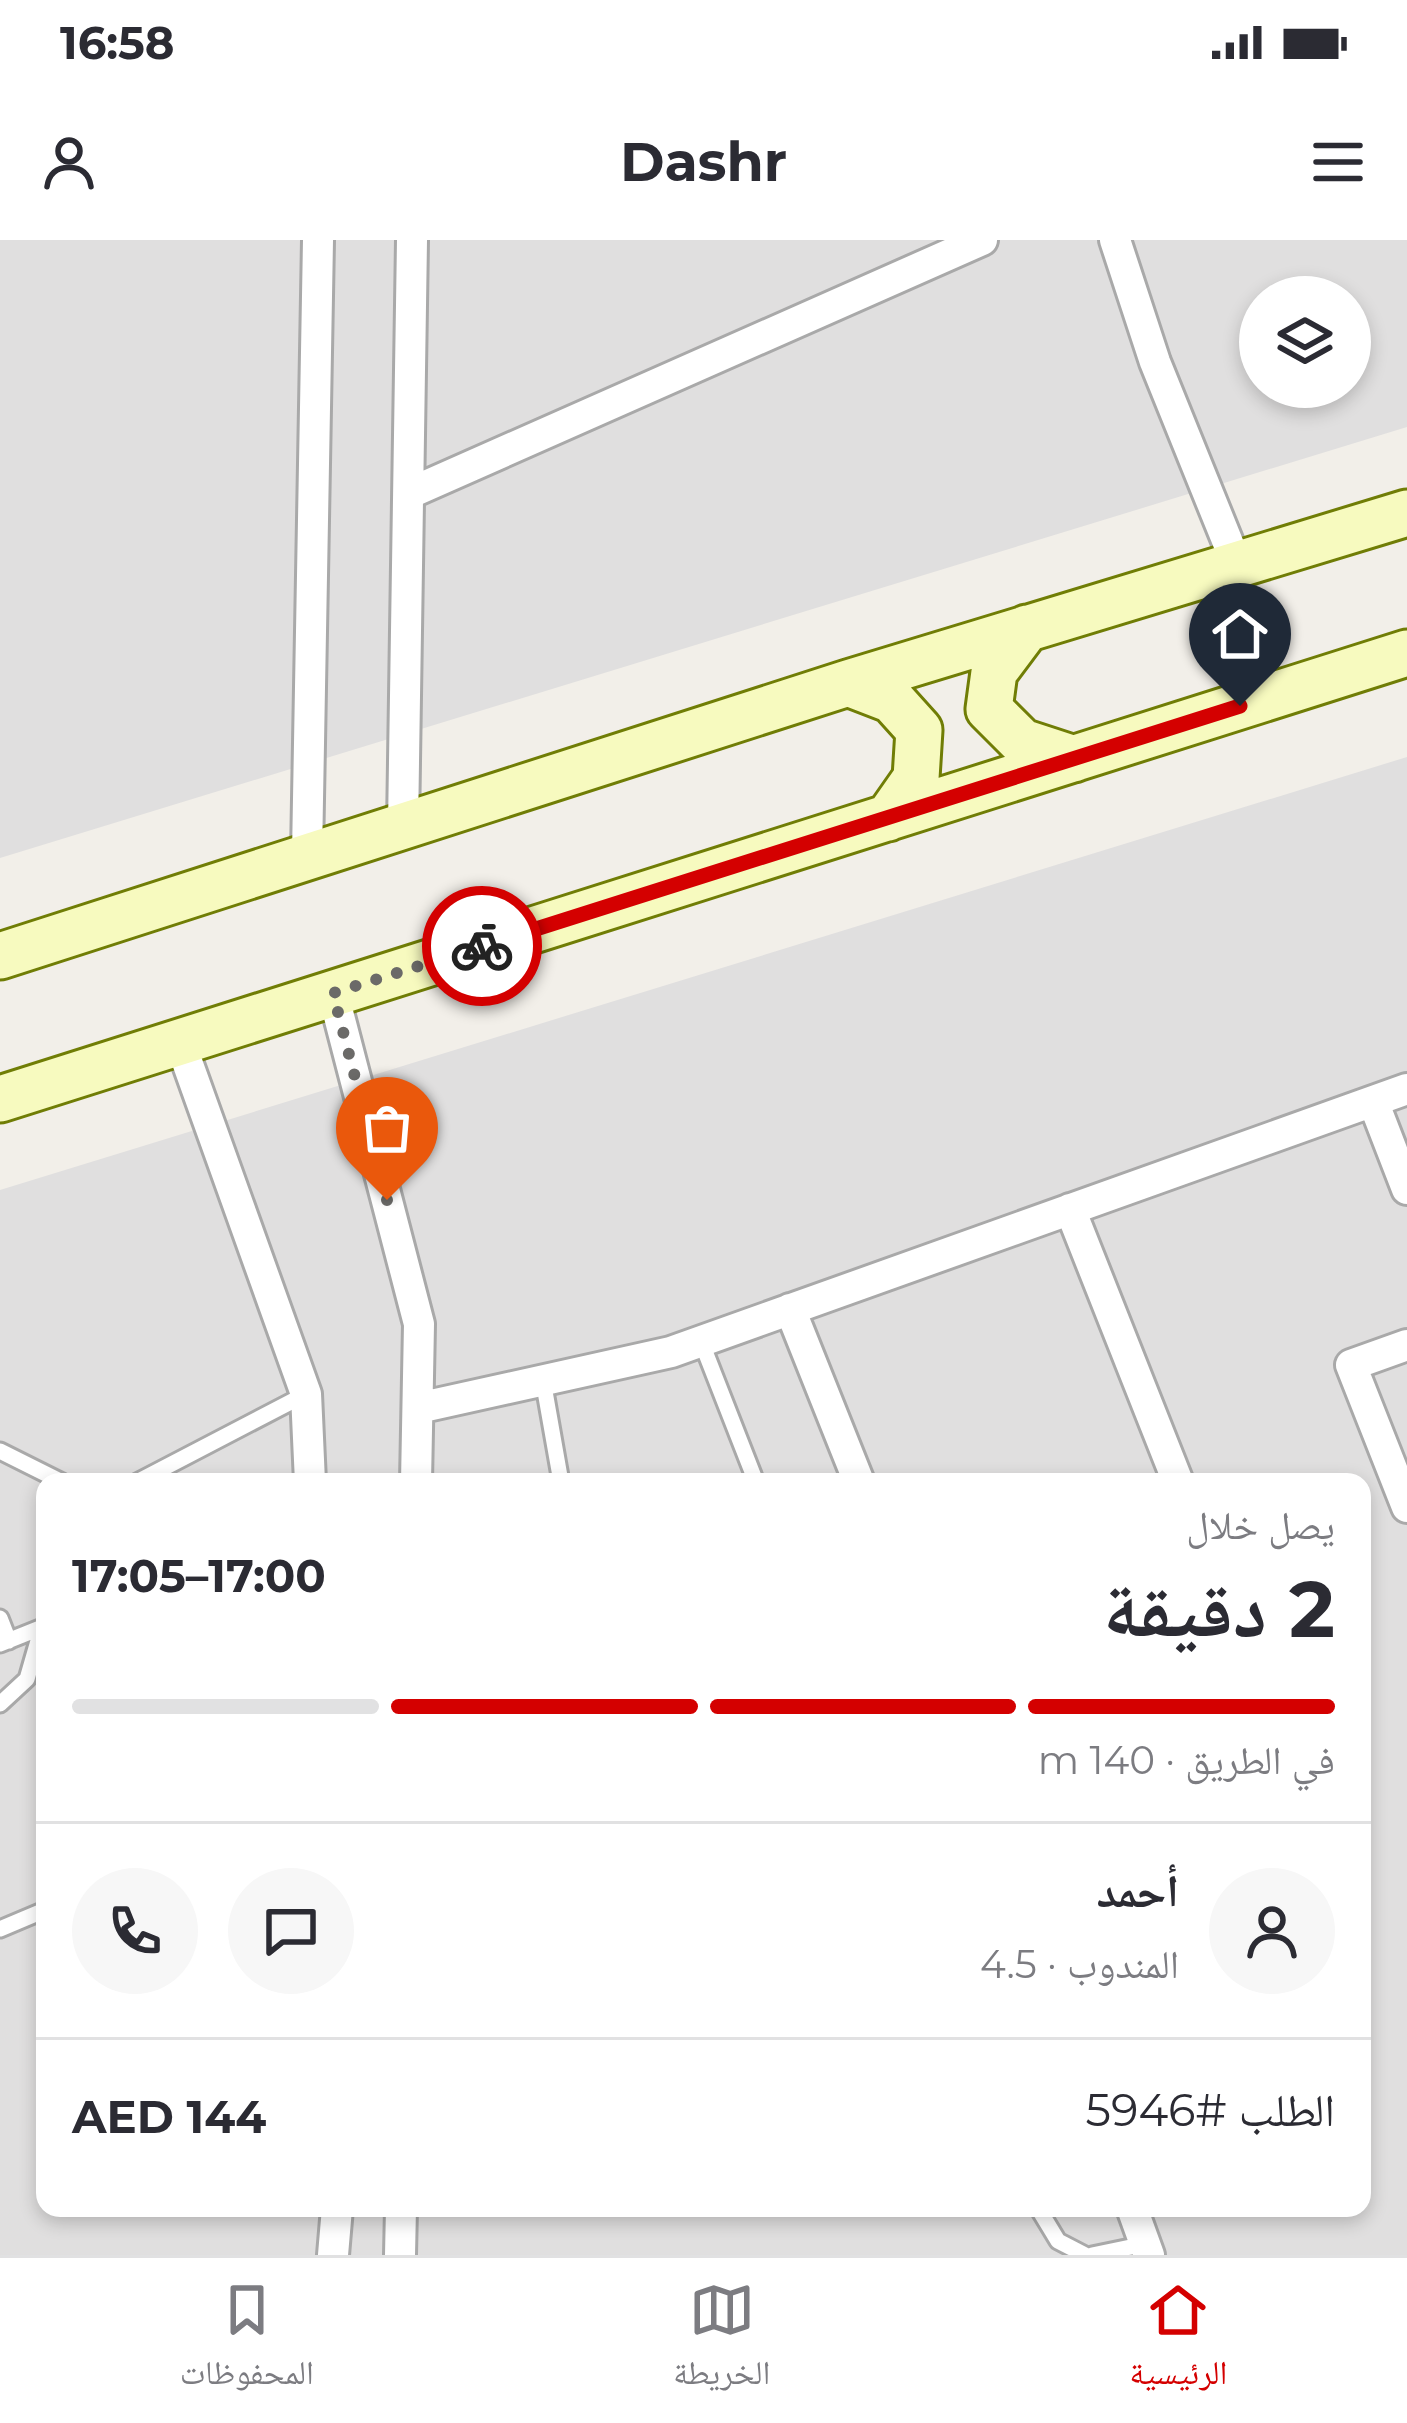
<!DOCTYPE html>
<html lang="ar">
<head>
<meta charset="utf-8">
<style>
  :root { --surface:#fff; --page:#f7f7f7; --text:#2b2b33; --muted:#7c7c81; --line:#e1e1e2; --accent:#d40000 }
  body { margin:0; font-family:Montserrat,"Noto Naskh Arabic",sans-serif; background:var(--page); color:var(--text); direction:rtl; height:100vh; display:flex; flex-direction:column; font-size:45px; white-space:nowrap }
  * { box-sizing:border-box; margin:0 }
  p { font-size:39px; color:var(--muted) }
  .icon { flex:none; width:66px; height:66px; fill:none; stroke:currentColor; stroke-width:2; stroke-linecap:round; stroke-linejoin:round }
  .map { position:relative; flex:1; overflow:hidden; direction:ltr }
  .drawer { position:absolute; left:36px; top:1233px; width:1335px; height:744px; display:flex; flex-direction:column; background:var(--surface); border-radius:24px; box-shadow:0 6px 18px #0003; direction:rtl }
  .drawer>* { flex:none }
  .tools { position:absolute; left:1239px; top:36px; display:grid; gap:24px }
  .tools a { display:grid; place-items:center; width:132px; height:132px; border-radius:50%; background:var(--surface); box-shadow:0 6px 18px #0003; font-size:60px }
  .pin { position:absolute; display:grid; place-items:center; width:102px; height:102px; color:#fff; margin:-123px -51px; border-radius:50% 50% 50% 0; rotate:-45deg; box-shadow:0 0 12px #0007 }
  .pin .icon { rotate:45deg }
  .courier { position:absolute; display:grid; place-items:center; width:120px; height:120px; margin:-60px; border:9px solid #d40000; border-radius:50%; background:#fff; color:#222; box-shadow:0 3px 15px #0007 }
  .headline em { font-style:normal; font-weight:700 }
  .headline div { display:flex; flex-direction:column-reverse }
  .headline { display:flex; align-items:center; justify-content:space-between; height:204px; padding:0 36px }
  h1 { font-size:78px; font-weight:700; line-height:90px }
  .bar { display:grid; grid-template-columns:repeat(4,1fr); gap:18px 12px; align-content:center; height:144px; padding:0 36px }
  .bar i { height:15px; border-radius:9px; background:var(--line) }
  .bar .current { background:var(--accent) }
  .bar p { grid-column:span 4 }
  .line { display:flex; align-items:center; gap:30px; padding:0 36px; border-top:3px solid var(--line) }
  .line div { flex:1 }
  .round { display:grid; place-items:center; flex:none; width:126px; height:126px; border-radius:63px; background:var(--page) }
  .status { display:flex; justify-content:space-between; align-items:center; height:84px; padding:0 60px; background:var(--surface); direction:ltr }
  .status svg { height:33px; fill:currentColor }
  header { display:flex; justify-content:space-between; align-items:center; height:156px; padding:0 36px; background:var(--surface); font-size:54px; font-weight:700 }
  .menu { display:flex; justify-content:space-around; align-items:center; height:168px; border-top:3px solid var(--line); background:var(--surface); font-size:33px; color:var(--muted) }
  .menu a { display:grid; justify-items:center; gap:6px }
  .menu .current { color:var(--accent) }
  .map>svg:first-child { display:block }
  .residential { fill:#e0dfdf; fill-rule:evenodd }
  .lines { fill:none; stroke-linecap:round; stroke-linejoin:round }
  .lane-casing { stroke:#a9a9a9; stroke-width:21 }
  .street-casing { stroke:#a9a9a9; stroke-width:36 }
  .secondary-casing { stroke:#707d05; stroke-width:51 }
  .lane { stroke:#fff; stroke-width:15 }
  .street { stroke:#fff; stroke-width:30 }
  .secondary { stroke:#f7fabf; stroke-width:45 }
  .done { stroke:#6b6a68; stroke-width:12; stroke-dasharray:0 21.6 }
  .route { stroke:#d40000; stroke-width:15 }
</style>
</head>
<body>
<div class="status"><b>16:58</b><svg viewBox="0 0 49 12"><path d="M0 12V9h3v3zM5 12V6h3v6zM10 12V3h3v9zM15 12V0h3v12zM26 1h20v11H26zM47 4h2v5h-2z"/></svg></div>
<header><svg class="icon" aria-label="menu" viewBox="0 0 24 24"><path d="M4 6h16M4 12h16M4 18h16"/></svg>Dashr<svg class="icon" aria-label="person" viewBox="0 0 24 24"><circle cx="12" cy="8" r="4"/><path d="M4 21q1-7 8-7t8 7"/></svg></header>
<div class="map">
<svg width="1407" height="2015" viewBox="0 0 1407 2015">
  <rect width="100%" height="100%" fill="#f2efe9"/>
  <path class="residential" d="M 0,0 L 1407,0 L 1407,187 L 0,618 ZM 1260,57 L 1350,57 L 1350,147 L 1260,147 Z
    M 1407,517 L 1407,2015 L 0,2015 L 0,950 ZM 45,1242 L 1362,1242 L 1362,1968 L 45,1968 Z"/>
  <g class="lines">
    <defs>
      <path id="lane" d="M 701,1101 L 756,1242
        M 543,1140 L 561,1242
        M 0,1211 L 62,1242
        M 137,1242 L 306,1154
        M 0,1378 L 9,1401
        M 0,1404 L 45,1386
        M 0,1464 L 27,1439 L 42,1387
        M 0,1689 L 45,1670
        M 1038,1968 L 1058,2001 L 1085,2015
        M 1092,2015 L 1145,2004"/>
      <path id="street" d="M 1115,0 L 1155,122 L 1237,325
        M 410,253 L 982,0
        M 403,587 L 412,0
        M 307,615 L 318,0
        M 333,753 L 419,1084 L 416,1242
        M 180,802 L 306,1154 L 310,1242
        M 1373,861 L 1407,949
        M 1070,969 L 1178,1242
        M 790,1069 L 859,1242
        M 1407,1105 L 1351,1125 L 1407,1267
        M 418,1168 L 671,1112 L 1407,849
        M 1132,1968 L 1149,2015
        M 333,2015 L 337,1968
        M 400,2015 L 401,1968"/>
      <path id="secondary" d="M 1027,388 L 994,432 L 989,469 L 1022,502 L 1074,519
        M 848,443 L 892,460 L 919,490 L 916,538 L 888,578
        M 0,716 L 848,443 L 1407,273
        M 0,859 L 1407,413"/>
    </defs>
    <use href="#lane" class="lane-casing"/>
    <use href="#street" class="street-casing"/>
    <use href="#secondary" class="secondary-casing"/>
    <use href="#lane" class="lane"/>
    <use href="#street" class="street"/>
    <use href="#secondary" class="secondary"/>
  </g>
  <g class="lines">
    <path class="done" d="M 387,960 L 333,753 L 482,706"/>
    <path class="route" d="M 482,706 L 1240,466"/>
  </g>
</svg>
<div class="tools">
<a><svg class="icon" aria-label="layers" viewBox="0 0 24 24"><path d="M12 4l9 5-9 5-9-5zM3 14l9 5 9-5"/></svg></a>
</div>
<div class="pin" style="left:387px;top:960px;background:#ea580c"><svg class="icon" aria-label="bag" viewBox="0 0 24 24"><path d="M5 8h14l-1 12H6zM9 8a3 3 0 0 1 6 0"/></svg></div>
<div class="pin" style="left:1240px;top:466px;background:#1f2937"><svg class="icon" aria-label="home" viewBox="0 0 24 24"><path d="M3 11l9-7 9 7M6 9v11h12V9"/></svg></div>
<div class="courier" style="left:482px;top:706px"><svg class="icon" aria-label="bike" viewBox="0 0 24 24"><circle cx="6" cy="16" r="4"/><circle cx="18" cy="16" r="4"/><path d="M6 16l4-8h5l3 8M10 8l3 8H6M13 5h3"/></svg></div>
<section class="drawer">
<div class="headline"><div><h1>2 دقيقة</h1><p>يصل خلال</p></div><em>17:00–17:05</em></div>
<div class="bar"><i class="current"></i><i class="current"></i><i class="current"></i><i></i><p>في الطريق · 140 m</p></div>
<div class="line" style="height:216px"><a class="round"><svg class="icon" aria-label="person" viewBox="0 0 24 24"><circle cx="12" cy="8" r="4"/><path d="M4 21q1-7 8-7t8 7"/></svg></a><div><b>أحمد</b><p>المندوب · 4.5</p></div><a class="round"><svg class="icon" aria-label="chat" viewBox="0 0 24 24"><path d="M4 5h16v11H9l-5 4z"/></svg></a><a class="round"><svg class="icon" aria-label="phone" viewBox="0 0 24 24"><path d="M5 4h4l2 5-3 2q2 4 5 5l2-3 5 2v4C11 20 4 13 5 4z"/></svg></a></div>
<div class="line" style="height:156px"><div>الطلب #5946</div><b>AED 144</b></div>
</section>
</div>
<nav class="menu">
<a class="current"><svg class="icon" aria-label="home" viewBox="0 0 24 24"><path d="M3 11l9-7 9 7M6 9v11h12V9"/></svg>الرئيسية</a>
<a><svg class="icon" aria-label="map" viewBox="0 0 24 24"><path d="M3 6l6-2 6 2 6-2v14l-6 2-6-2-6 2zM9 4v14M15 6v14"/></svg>الخريطة</a>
<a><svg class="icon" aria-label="saved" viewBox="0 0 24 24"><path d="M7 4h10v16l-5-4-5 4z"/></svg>المحفوظات</a>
</nav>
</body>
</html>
